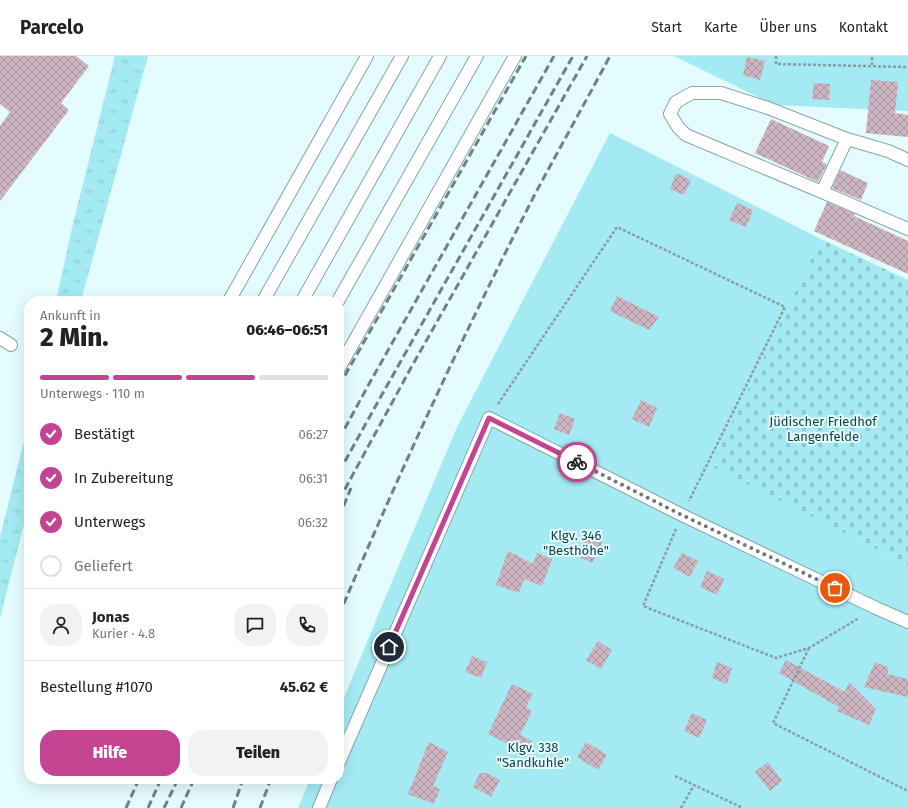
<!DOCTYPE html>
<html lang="de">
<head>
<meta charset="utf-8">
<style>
  :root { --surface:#fff; --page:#f2f2f2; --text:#222; --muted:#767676; --line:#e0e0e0; --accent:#c34592 }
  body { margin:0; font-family:"Fira Sans",sans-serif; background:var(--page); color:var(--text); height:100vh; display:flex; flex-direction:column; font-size:15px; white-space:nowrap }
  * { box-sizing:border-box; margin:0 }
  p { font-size:13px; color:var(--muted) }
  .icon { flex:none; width:22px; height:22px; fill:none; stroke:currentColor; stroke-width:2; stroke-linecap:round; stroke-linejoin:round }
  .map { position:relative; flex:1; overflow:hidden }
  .side { position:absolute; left:24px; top:240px; width:320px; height:488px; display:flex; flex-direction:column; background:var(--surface); border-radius:16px; box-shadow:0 4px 16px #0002 }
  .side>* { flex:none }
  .pin { position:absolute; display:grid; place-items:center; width:34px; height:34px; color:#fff; margin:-17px; border:2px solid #fff; border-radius:50%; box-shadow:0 1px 4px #0007 }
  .courier { position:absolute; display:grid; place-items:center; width:40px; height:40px; margin:-20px; border:3px solid #c34592; border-radius:50%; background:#fff; color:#222; box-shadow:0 1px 5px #0007 }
  .summary em { font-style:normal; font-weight:800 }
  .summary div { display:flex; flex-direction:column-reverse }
  .summary { display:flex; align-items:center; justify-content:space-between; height:68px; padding:0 16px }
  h1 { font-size:26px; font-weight:800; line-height:30px }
  .bar { display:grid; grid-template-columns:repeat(4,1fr); gap:6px 4px; align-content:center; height:48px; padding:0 16px }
  .bar i { height:5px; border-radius:3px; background:var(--line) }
  .bar .active { background:var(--accent) }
  .bar p { grid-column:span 4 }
  .line { display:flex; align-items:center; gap:10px; padding:0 16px; border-top:1px solid var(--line) }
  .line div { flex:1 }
  .round { display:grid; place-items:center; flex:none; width:42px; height:42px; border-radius:16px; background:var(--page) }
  ol { padding:0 16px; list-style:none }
  li { display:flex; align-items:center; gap:12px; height:44px }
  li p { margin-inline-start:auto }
  li .icon { padding:4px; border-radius:50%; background:var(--accent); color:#fff; stroke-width:4 }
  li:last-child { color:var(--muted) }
  li i { width:22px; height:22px; border:2px solid var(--line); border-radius:50% }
  .action { display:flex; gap:8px; margin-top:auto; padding:8px 16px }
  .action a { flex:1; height:46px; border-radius:16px; background:var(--accent); color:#fff; font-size:16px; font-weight:800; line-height:46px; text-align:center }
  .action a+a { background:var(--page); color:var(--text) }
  header { display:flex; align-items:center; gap:24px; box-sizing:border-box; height:56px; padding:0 20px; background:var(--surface); border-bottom:1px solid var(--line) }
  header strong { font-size:19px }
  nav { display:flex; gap:22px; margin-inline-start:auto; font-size:14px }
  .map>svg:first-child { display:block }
  .grass { fill:url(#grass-tufts) }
  .cemetery { fill:url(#cemetery-stones) }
  .green { fill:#a4eaf2 }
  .building { fill:url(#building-cross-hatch) }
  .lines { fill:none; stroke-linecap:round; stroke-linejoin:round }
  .lane-casing { stroke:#88a4a7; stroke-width:14 }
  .path { stroke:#8b9d9e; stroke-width:2.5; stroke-dasharray:3 2; stroke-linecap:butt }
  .lane { stroke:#fff; stroke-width:12 }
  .rail { stroke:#718283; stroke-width:3; stroke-dasharray:8 4; stroke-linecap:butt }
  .done { stroke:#6a7a7b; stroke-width:4; stroke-dasharray:0 7.2 }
  .route { stroke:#c34592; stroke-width:5 }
  .labels { text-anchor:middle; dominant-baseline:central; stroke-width:4; stroke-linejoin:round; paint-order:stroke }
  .park-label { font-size:13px; fill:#124247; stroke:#e4fcfe }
</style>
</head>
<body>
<header>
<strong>Parcelo</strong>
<nav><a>Start</a><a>Karte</a><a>Über uns</a><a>Kontakt</a></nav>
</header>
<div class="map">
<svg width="908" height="752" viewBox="0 0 908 752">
  <defs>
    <pattern id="grass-tufts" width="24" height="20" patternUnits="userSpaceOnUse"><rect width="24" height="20" fill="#a4eaf2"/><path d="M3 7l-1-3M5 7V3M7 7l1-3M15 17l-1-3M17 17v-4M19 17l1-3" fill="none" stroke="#8dc9d0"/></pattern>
    <pattern id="cemetery-stones" width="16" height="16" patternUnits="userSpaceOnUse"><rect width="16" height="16" fill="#a4eaf2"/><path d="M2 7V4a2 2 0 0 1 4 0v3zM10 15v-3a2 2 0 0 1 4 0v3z" fill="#8dc9d0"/></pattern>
    <pattern id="building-cross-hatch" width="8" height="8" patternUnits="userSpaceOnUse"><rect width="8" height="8" fill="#cdb5c1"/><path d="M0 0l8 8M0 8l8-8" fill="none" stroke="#a6949e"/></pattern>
  </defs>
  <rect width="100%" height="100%" fill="#e4fcfe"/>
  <path class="grass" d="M 115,0 L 148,0 L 81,245 L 56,245 L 72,172 Z
    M 29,365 L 29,449 L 0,562 L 0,481 Z"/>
  <path class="cemetery" d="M 821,183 L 908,224 L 908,509 L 710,410 Z"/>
  <path class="green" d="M 674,0 L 908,0 L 908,55 L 774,49 Z
    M 610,77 L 821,183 L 711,410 L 908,509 L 908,752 L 298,752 L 310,723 L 339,723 L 339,654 L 383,547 L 457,371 Z"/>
  <path class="building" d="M 0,0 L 76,0 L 89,10 L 61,47 L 69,54 L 0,145 L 0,70 L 10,56 L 0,48 Z
    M 747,1 L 765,5 L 760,24 L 743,19 Z
    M 871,24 L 898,26 L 895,57 L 908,59 L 908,81 L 866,77 Z
    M 814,27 L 830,28 L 829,44 L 812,43 Z
    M 771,63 L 829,90 L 822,106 L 827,108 L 818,126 L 755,97 Z
    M 840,114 L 868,127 L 861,144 L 832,132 Z
    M 676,117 L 691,124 L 684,139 L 670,133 Z
    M 827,146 L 855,158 L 854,160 L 908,185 L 908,218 L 814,175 Z
    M 737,147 L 753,154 L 746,171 L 729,164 Z
    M 617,240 L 659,261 L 649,274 L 610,255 Z
    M 641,344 L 657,352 L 649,371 L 632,363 Z
    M 560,357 L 575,363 L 569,379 L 554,373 Z
    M 587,479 L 602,486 L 592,507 L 577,500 Z
    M 508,495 L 533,508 L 537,497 L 552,503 L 542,530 L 524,523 L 519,537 L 496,529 Z
    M 682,497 L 698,505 L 690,521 L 673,512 Z
    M 707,515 L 724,523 L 717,539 L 700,531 Z
    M 598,585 L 612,594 L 601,613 L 586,604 Z
    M 472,600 L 487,606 L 481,622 L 465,616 Z
    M 786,604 L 845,636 L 849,626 L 876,653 L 869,669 L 837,655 L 839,651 L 779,617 Z
    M 717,606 L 732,612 L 727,628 L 712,622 Z
    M 875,606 L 889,612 L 887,618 L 908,623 L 908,641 L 864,631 Z
    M 512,628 L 533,638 L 526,651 L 532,655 L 520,679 L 532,685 L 524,700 L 510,694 L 512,690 L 488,678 Z
    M 692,657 L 707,664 L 699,682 L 684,675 Z
    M 429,686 L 448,696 L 433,730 L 440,733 L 434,748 L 408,738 Z
    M 586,686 L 607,699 L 598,714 L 577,701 Z
    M 768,706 L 782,725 L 770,735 L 755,716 Z
    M 480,717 L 487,717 L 500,724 L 491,741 L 473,731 Z"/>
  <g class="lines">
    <defs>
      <path id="lane" d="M 847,83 L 822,136 L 686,79 L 678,71 L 670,58 L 676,46 L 692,37 L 721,37 L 768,52 L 847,83 L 888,95 L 908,104
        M 822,136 L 908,173
        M 229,245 L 367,0
        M 263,245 L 402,0
        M 302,245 L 440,0
        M 338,245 L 477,0
        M 0,282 L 11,289
        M 339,312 L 515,0
        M 339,706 L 489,362 L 682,459 L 876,552 L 908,566
        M 319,752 L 331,723"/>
    </defs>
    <use href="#lane" class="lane-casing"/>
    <path class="path" d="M 776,0 L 776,8 L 908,11
      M 872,9 L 872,0
      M 498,348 L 617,171 L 785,251 L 689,445
      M 676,473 L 643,550 L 776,602 L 809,592 L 859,562
      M 809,592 L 773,667 L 908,735
      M 675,720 L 743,752
      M 681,752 L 694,729"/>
    <use href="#lane" class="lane"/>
    <path class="rail" d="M 339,330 L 526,0
      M 339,383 L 369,328 L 554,0
      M 339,416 L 384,335 L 573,0
      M 339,444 L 412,310 L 587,0
      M 339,461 L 351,432
      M 339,559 C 399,417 464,277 534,140 C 559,93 585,47 610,0
      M 126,752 L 139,723
      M 148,752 L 161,723
      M 164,752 L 178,723
      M 181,752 L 194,723
      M 233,752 L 243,723
      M 260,752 L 271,723"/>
  </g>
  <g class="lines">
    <path class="done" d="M 577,406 L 682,459 L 835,532"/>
    <path class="route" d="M 389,591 L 489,362 L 577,406"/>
  </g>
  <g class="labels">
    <g class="park-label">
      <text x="823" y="365">Jüdischer Friedhof<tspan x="823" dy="15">Langenfelde</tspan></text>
      <text x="576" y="479">Klgv. 346<tspan x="576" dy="15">"Besthöhe"</tspan></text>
      <text x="533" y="691">Klgv. 338<tspan x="533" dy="15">"Sandkuhle"</tspan></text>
    </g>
  </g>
</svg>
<div class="pin" style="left:835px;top:532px;background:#ea580c"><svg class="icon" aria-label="bag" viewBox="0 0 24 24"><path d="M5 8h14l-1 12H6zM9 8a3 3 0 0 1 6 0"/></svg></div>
<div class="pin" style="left:389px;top:591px;background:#1f2937"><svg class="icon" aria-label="home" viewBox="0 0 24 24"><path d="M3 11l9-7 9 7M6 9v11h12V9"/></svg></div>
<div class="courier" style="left:577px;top:406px"><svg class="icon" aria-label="bike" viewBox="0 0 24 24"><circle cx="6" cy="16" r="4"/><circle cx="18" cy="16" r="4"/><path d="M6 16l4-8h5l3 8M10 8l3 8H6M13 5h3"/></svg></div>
<section class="side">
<div class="summary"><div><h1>2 Min.</h1><p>Ankunft in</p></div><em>06:46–06:51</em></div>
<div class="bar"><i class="active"></i><i class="active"></i><i class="active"></i><i></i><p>Unterwegs · 110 m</p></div>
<ol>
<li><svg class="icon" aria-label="check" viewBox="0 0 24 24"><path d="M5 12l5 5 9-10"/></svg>Bestätigt<p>06:27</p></li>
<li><svg class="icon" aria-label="check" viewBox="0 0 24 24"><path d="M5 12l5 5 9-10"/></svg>In Zubereitung<p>06:31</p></li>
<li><svg class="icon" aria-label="check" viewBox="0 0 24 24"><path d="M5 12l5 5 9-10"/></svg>Unterwegs<p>06:32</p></li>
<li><i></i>Geliefert</li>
</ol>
<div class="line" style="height:72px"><a class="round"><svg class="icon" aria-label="person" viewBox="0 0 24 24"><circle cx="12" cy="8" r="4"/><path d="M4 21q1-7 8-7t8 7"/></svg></a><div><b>Jonas</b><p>Kurier · 4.8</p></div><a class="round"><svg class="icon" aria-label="chat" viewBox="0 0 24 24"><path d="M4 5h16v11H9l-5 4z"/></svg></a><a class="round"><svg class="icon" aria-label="phone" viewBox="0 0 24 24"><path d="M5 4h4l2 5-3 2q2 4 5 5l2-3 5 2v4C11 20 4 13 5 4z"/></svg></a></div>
<div class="line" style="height:52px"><div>Bestellung #1070</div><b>45.62 €</b></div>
<div class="action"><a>Hilfe</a><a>Teilen</a></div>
</section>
</div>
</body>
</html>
